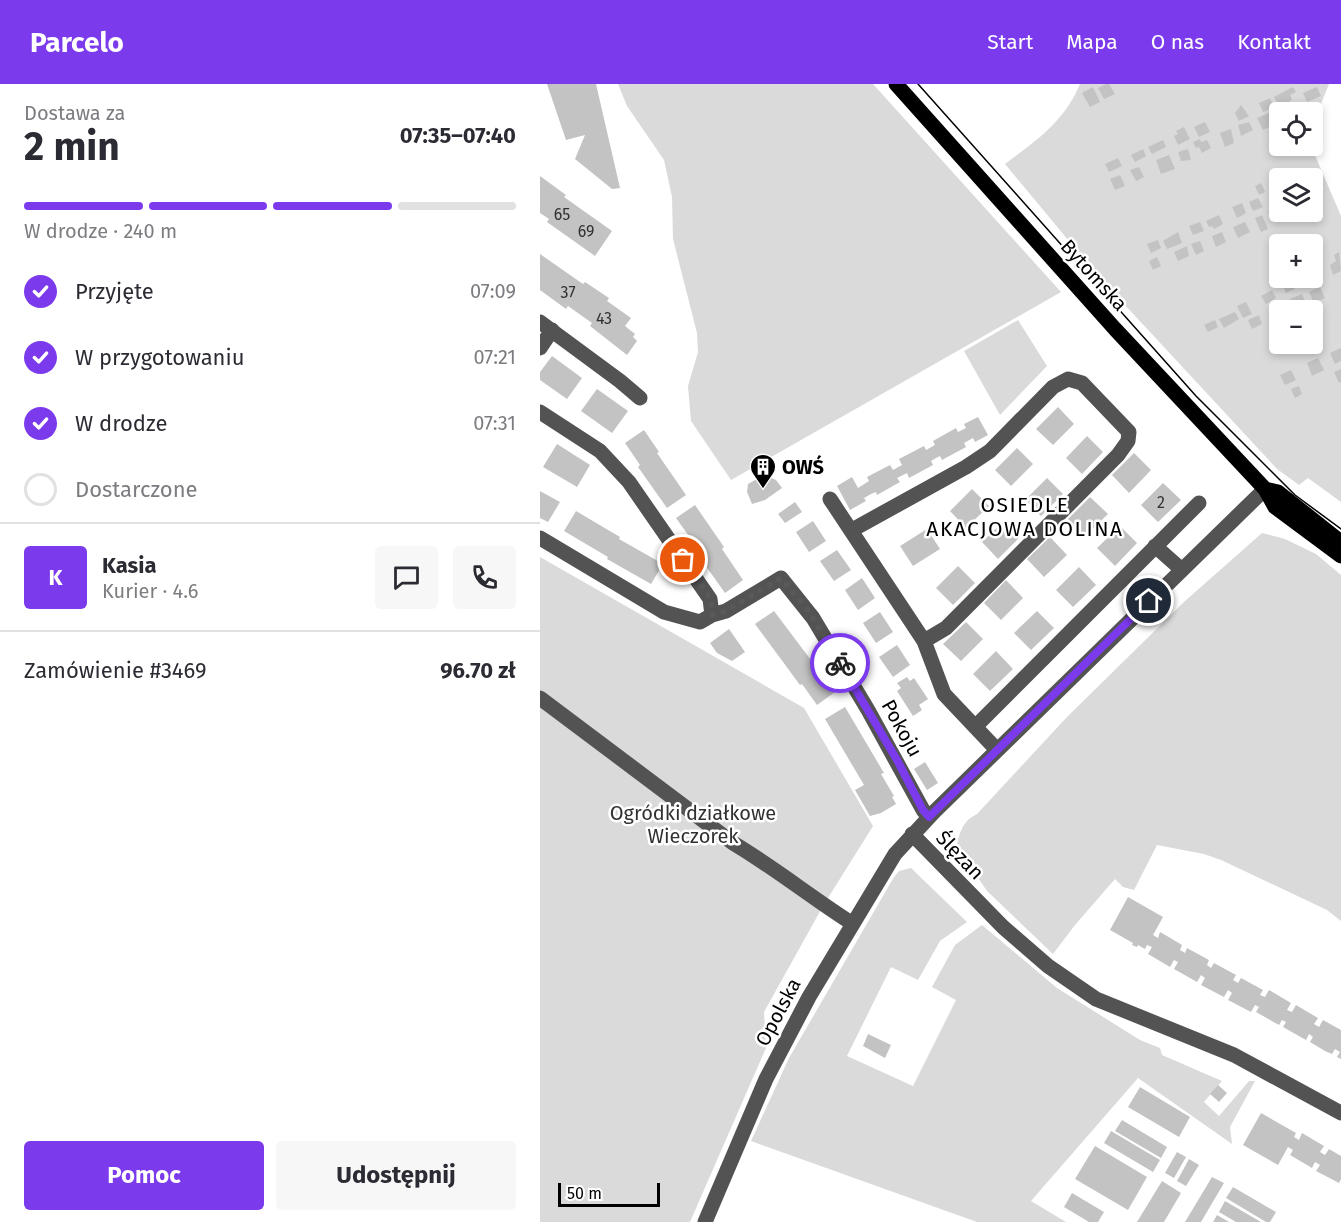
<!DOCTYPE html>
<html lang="pl">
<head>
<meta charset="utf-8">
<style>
  :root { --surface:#fff; --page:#f7f7f7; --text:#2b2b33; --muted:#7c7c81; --line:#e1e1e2; --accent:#7c3aed }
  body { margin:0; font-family:"Fira Sans",sans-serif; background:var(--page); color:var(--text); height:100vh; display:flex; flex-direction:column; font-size:22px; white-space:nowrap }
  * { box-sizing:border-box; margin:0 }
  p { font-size:20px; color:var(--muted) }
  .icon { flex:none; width:33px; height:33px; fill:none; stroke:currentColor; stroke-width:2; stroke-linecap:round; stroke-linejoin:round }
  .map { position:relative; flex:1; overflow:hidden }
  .side { display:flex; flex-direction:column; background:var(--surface); width:540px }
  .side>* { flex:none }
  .fabs { position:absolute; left:729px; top:18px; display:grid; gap:12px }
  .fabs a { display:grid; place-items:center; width:54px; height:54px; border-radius:6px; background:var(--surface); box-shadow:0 3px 9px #0003; font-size:30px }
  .scale { position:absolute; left:18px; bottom:15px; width:102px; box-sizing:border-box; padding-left:6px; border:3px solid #000; border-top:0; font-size:16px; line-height:21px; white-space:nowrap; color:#000; -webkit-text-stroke:4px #fff; paint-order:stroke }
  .pin { position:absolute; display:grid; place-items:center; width:51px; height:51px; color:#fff; margin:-26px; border:3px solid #fff; border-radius:50%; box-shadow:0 2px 6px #0007 }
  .courier { position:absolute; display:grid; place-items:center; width:60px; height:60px; margin:-30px; border:4px solid #7c3aed; border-radius:50%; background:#fff; color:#222; box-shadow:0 2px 8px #0007 }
  .headline em { font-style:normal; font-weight:700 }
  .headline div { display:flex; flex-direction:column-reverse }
  .headline { display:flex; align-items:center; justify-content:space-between; height:102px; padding:0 24px }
  h1 { font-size:39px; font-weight:700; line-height:45px }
  .bar { display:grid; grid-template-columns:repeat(4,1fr); gap:9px 6px; align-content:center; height:72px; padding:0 24px }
  .bar i { height:8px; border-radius:4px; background:var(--line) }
  .bar .current { background:var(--accent) }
  .bar p { grid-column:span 4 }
  .line { display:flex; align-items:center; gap:15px; padding:0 24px; border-top:2px solid var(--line) }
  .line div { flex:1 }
  .round { display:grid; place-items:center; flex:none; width:63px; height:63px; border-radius:6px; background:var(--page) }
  ol { padding:0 24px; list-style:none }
  li { display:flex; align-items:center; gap:18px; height:66px }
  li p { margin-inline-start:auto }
  li .icon { padding:6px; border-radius:50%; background:var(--accent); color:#fff; stroke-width:4 }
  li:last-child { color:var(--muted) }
  li i { width:33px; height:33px; border:3px solid var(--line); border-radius:50% }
  .button { display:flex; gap:12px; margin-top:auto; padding:12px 24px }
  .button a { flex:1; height:69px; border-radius:6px; background:var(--accent); color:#fff; font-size:24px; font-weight:700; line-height:69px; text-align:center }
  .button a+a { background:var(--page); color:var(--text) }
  header { display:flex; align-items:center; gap:36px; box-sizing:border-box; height:84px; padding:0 30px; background:var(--accent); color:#fff }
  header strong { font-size:28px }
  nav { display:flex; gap:33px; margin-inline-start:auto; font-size:21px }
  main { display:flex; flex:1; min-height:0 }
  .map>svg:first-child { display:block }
  .green { fill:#dadada; fill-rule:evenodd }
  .building { fill:#c3c3c3 }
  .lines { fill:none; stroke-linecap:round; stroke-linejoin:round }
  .minor { stroke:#535353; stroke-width:15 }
  .major { stroke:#000; stroke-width:15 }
  .tram { stroke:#000; stroke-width:1.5 }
  .done { stroke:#595959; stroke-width:6; stroke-dasharray:0 10.8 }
  .route { stroke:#7c3aed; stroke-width:8 }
  .labels { text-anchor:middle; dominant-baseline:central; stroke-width:5; stroke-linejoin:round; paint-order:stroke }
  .number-label { font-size:16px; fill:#313131 }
  .street-label { font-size:20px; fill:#000; stroke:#fff }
  .poi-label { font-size:20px; font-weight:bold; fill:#000; stroke:#fff; text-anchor:start }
  .park-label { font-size:20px; fill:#313131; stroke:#fff }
  .neighbourhood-label { font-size:21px; letter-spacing:1.5px; fill:#000; stroke:#fff }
</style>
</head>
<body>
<header>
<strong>Parcelo</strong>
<nav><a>Start</a><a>Mapa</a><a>O nas</a><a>Kontakt</a></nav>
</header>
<main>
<section class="side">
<div class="headline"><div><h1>2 min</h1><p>Dostawa za</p></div><em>07:35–07:40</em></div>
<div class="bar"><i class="current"></i><i class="current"></i><i class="current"></i><i></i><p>W drodze · 240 m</p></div>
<ol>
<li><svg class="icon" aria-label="check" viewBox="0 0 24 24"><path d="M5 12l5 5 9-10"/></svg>Przyjęte<p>07:09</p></li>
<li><svg class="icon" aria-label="check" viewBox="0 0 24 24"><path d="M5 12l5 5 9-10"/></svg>W przygotowaniu<p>07:21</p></li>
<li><svg class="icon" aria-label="check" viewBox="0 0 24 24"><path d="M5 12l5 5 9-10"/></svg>W drodze<p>07:31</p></li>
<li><i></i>Dostarczone</li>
</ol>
<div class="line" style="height:108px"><b class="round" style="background:var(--accent);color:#fff">K</b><div><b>Kasia</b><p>Kurier · 4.6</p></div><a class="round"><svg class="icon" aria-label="chat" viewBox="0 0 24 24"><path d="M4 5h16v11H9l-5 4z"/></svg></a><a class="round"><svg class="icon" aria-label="phone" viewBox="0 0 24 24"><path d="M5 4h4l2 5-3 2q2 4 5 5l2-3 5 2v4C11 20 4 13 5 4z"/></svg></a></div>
<div class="line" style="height:78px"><div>Zamówienie #3469</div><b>96.70 zł</b></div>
<div class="button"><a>Pomoc</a><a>Udostępnij</a></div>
</section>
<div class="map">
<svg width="801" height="1138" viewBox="0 0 801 1138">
  <rect width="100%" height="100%" fill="#fff"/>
  <path class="green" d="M 78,0 L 333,0 L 521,208 L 191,396 L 151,337 L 148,302 L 158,268 L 157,249 L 133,155 L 132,113 L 124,76 L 87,22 Z
    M 540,0 L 789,0 L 773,40 L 772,28 L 740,28 L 740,62 L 771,62 L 801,132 L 801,418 L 768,394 L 759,401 L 737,385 L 558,192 L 465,80 C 497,56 524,38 540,0 ZM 740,94 L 772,94 L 772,128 L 740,128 ZM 740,160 L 772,160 L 772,194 L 740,194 ZM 740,226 L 772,226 L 772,260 L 740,260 Z
    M 478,236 L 507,282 L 460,331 L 424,267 Z
    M 722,449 L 745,455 L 776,470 L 801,491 L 801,837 L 787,826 L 681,776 L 664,770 L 617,761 L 594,806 L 583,803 L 575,795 L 535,841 L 513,870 L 447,807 L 430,782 L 416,766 C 419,750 422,737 437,730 L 527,633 L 645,517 Z
    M 0,473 L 264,624 L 333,742 L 283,822 L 224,928 L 226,964 L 150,1138 L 0,1138 Z
    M 371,784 L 427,838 L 400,857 L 378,896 L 351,883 L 307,972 L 373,1002 L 416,916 L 392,903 L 415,861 L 442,841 L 517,904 L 600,956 L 620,964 L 622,971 L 682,997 L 664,1018 L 679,1032 L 709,997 L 715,997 L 690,1043 L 692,1060 L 598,994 L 491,1117 L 526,1138 L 437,1138 L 211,1057 L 249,974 L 354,793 L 359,787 Z"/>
  <path class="building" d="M 7,0 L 56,0 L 80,104 L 72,105 L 35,75 L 45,51 L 26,56 Z
    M 566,0 L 569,0 L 575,10 L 564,15 L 558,4 Z
    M 553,3 L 560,18 L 550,23 L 542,9 Z
    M 753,3 L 756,8 L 750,11 L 752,16 L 739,23 L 734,13 Z
    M 777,3 L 781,12 L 767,18 L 763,9 Z
    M 730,14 L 734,23 L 723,28 L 719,19 Z
    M 701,21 L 709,32 L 699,37 L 695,29 Z
    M 731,28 L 736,40 L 723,46 L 717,34 Z
    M 665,38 L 670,48 L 659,53 L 654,43 Z
    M 709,38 L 713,46 L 701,52 L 698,41 Z
    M 644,43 L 650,55 L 638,61 L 634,52 L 638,50 L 636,47 Z
    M 691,45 L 694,59 L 685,63 L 680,49 Z
    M 660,55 L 661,58 L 667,56 L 671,64 L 662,69 L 659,63 L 656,64 L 653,58 Z
    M 623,56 L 626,63 L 612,70 L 608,63 Z
    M 603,65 L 606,72 L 595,78 L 591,71 Z
    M 648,65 L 651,76 L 641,77 L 638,68 Z
    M 629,71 L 635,85 L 621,90 L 616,76 Z
    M 578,74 L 582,82 L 569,88 L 565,80 Z
    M 599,83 L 604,93 L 596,97 L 590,86 Z
    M 580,91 L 585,102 L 575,106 L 570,95 Z
    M 0,92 L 26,111 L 24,113 L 72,147 L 55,172 L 7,138 L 9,135 L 0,129 Z
    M 721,99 L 725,108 L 719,111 L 715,102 Z
    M 718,114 L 723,123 L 713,127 L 709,118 Z
    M 702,119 L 706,129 L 697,134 L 692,123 Z
    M 733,125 L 737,134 L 732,137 L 728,127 Z
    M 679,131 L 683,140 L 674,145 L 672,142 L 669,143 L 666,137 Z
    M 722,131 L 728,145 L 721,148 L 715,134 Z
    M 660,138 L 664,147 L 653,151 L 649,142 Z
    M 705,138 L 710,148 L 698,154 L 693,143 Z
    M 638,148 L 642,159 L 627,165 L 623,157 Z
    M 682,148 L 686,158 L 676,163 L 672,152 Z
    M 618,156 L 621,164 L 611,169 L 607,160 Z
    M 660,157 L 664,167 L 656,171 L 651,160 Z
    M 647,162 L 649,172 L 638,177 L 634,168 Z
    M 799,168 L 801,187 L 793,191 L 790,181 L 796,177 L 794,171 Z
    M 0,170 L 43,200 L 45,198 L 69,214 L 67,217 L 91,234 L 85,242 L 95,250 L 93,253 L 97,257 L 87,271 L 50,242 L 52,239 L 28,222 L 26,225 L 0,206 Z
    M 617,173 L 621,182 L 613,186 L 609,177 Z
    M 778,183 L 783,194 L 772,199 L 770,194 L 772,194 L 772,186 Z
    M 750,195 L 755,205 L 746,209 L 741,198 Z
    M 780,203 L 785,214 L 774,219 L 769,208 Z
    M 732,206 L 736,214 L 726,220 L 721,212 Z
    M 762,210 L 765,217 L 754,222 L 750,215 Z
    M 706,218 L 712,230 L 703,234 L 697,222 Z
    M 740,221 L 742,226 L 740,226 L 740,233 L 735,235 L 731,225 Z
    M 695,228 L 699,235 L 684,244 L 679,235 Z
    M 719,231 L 722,240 L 712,245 L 708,236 Z
    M 675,236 L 678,243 L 668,248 L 664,241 Z
    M 801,264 L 801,277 L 795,280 L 790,269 Z
    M 12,272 L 42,294 L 27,315 L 0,296 L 0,288 Z
    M 778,274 L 784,286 L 772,292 L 767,279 Z
    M 801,285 L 801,298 L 799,299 L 794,288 Z
    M 751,286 L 756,296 L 745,301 L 740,291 Z
    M 759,302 L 762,310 L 755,314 L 751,305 Z
    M 57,305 L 88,327 L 72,349 L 41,327 Z
    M 518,323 L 534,340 L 513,361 L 496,345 Z
    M 438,333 L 448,351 L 435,358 L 433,354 L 424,359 L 426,363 L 402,376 L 400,372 L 396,374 L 391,377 L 393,381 L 369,394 L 367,389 L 357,394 L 360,398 L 337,411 L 336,408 L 331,410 L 324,414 L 326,417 L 310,426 L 297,402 L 312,393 L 318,404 L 329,397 L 327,393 L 350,381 L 353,386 L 362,381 L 359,375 L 384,362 L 386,366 L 395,361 L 393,357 L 416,344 L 418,348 L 426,344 L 424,340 Z
    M 104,346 L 119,368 L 117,369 L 146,411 L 127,424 L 98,383 L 100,381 L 85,359 Z
    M 547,352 L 563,368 L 542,390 L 526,374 Z
    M 17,360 L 50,381 L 37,403 L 3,383 Z
    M 477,364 L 493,380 L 471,402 L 455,386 Z
    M 594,369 L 611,386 L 589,409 L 572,391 Z
    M 224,391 L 236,396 L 242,404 L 225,416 L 212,420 L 207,408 L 208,400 Z
    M 507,394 L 523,410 L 501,432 L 485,416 Z
    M 623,399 L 641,416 L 618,438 L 601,421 Z
    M 432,405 L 449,422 L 426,444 L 410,427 Z
    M 0,407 L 20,418 L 8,438 L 0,434 Z
    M 550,413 L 568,430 L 545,452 L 528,435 Z
    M 255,418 L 262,428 L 245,439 L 238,430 Z
    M 155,421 L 184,463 L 182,465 L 203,496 L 185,509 L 163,478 L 166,476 L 136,434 Z
    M 36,427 L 80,453 L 79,455 L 123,480 L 111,500 L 67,475 L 68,473 L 24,447 Z
    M 273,437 L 286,457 L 269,468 L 256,448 Z
    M 464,437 L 480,453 L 458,475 L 442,458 Z
    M 580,442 L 597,459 L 575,482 L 557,464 Z
    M 387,445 L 400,465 L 373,482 L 360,462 Z
    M 510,453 L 527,471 L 504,493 L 487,475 Z
    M 297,466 L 311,486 L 294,497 L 280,477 Z
    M 418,482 L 435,499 L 413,521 L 396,504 Z
    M 539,483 L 556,501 L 533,523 L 516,506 Z
    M 322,494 L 335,514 L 318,526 L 305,506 Z
    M 466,496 L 483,514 L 461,536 L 444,519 Z
    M 234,527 L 295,608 L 277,621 L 262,600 L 260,601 L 215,540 Z
    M 497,527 L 514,544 L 491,566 L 474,549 Z
    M 340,528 L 353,548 L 336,559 L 323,539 Z
    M 426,538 L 443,555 L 421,577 L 403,560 Z
    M 189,545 L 205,568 L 192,577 L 177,569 L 170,559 Z
    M 357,561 L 370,581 L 353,593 L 339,573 Z
    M 456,567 L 473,585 L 450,607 L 433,590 Z
    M 367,593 L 370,597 L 374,594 L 388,615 L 379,621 L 382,626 L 373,632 L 357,607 L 361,604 L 357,599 Z
    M 305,623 L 344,689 L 341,690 L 354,712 L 352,713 L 356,720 L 341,729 L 330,732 L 315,706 L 324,701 L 285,635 Z
    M 385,678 L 398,699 L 387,706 L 374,685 Z
    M 588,813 L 623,833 L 613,851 L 618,854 L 620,848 L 627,852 L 642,861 L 640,866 L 645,869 L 647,864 L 669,876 L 667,881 L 671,884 L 674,879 L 696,891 L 693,896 L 698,899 L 701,894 L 723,906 L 720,911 L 725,913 L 729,906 L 751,919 L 747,926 L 752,928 L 756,921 L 778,934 L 774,940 L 779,943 L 783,936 L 801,946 L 801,975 L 797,973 L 800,968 L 795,965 L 792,970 L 785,967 L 770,958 L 773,953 L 769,950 L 766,956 L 743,943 L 746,938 L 742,936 L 739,941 L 716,928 L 719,923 L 715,921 L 711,928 L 688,916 L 692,909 L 688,906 L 684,913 L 661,901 L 665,894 L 661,891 L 657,898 L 634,885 L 638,878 L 634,876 L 630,883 L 608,870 L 612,863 L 607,861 L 605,865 L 598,861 L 597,863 L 592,861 L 593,859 L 570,846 Z
    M 328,950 L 351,961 L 345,974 L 323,962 Z
    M 678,1001 L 687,1009 L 679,1018 L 670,1010 Z
    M 600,1003 L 650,1033 L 639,1053 L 588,1023 Z
    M 721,1029 L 756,1049 L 754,1053 L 759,1056 L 762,1049 L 784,1062 L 780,1068 L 785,1071 L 789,1065 L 801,1072 L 801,1095 L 799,1099 L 776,1087 L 780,1081 L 775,1078 L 772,1084 L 750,1071 L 753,1066 L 748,1063 L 738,1081 L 703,1061 Z
    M 582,1036 L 627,1063 L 621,1074 L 575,1047 Z
    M 571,1047 L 620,1076 L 613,1088 L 564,1059 Z
    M 555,1062 L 607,1093 L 588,1126 L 535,1095 Z
    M 637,1068 L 646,1073 L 634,1094 L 625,1089 Z
    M 649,1075 L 659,1081 L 646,1102 L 637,1097 Z
    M 672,1093 L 684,1099 L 661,1138 L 645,1138 Z
    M 622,1097 L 641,1109 L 624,1138 L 597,1138 Z
    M 693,1103 L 736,1128 L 730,1138 L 726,1138 L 686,1114 Z
    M 532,1109 L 564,1128 L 558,1138 L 549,1138 L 524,1123 Z
    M 685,1117 L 721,1138 L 696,1138 L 679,1128 Z
    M 677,1131 L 689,1138 L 673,1138 Z"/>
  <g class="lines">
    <path class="minor" d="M 0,238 L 80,297 L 100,314
      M 0,264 L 12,246
      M 0,328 L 60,367 L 89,398 L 170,515 L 172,531
      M 290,415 L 384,557 L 404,610 L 457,666
      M 312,446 L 426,383 L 450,367 L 513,303 L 528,295 L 542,299 L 589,348 L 588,357 L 578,371 L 406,544 L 384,557
      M 0,454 L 124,528 L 160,538 L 172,531 L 186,527 L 241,494 L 273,534 L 328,626 L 383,726 L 389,733
      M 615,462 L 642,486
      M 0,614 L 193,759 C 235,784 272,814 313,840
      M 435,643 L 659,419
      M 372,750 L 463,843 L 508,882 L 556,915 L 694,971 L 801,1029
      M 165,1138 L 226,995 L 269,913 L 355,770 L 394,728 L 725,405"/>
    <path class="major" d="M 356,0 L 575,245 L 725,405 L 735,423 L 801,472
      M 725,405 L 738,408 L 801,458"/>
    <path class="tram" d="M 378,0 L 656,312 L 755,411 L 801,445"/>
  </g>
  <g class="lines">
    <path class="done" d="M 143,476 L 171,515 L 172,531 L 186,527 L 241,494 L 268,526 L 300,579"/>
    <path class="route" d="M 300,579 L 357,676 L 383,726 L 389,733 L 609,517"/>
  </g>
  <defs>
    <symbol id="building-pin" viewBox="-11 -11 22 30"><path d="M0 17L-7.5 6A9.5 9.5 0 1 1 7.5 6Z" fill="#000" stroke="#fff"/><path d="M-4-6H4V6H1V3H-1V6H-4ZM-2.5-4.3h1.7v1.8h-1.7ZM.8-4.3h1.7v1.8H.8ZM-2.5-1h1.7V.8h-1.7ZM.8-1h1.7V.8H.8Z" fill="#fff"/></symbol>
  </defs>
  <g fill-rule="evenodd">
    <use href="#building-pin" x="208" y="368" width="30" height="40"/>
  </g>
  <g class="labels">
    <g class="number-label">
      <text x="22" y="130">65</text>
      <text x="46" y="147">69</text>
      <text x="28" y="208">37</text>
      <text x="64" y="234">43</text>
      <text x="621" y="418">2</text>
    </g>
    <g class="street-label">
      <text transform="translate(554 191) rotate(48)">Bytomska</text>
      <text transform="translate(362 644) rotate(61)">Pokoju</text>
      <text transform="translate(420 771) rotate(46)">Ślęzan</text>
      <text transform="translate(238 928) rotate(-62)">Opolska</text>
    </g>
    <g class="poi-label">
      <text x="242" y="383">OWŚ</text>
    </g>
    <g class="park-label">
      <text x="153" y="729">Ogródki działkowe<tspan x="153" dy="23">Wieczorek</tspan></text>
    </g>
    <g class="neighbourhood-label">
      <text x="485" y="421">OSIEDLE<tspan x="485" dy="24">AKACJOWA DOLINA</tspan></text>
    </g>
  </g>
</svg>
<div class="fabs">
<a><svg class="icon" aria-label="locate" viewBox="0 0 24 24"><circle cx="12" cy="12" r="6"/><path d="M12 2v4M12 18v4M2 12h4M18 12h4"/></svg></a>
<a><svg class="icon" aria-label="layers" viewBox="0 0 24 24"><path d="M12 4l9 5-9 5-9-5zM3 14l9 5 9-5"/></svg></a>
<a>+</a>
<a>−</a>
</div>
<div class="scale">50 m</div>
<div class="pin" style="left:143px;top:476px;background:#ea580c"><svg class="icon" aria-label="bag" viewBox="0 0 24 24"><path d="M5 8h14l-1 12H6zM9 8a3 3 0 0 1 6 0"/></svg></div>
<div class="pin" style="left:609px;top:517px;background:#1f2937"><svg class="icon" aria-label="home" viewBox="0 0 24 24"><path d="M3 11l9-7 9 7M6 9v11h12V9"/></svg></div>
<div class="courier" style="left:300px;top:579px"><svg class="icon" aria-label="bike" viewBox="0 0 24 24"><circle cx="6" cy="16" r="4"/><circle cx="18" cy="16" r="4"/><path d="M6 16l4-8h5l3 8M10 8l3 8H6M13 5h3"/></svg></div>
</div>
</main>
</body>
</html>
